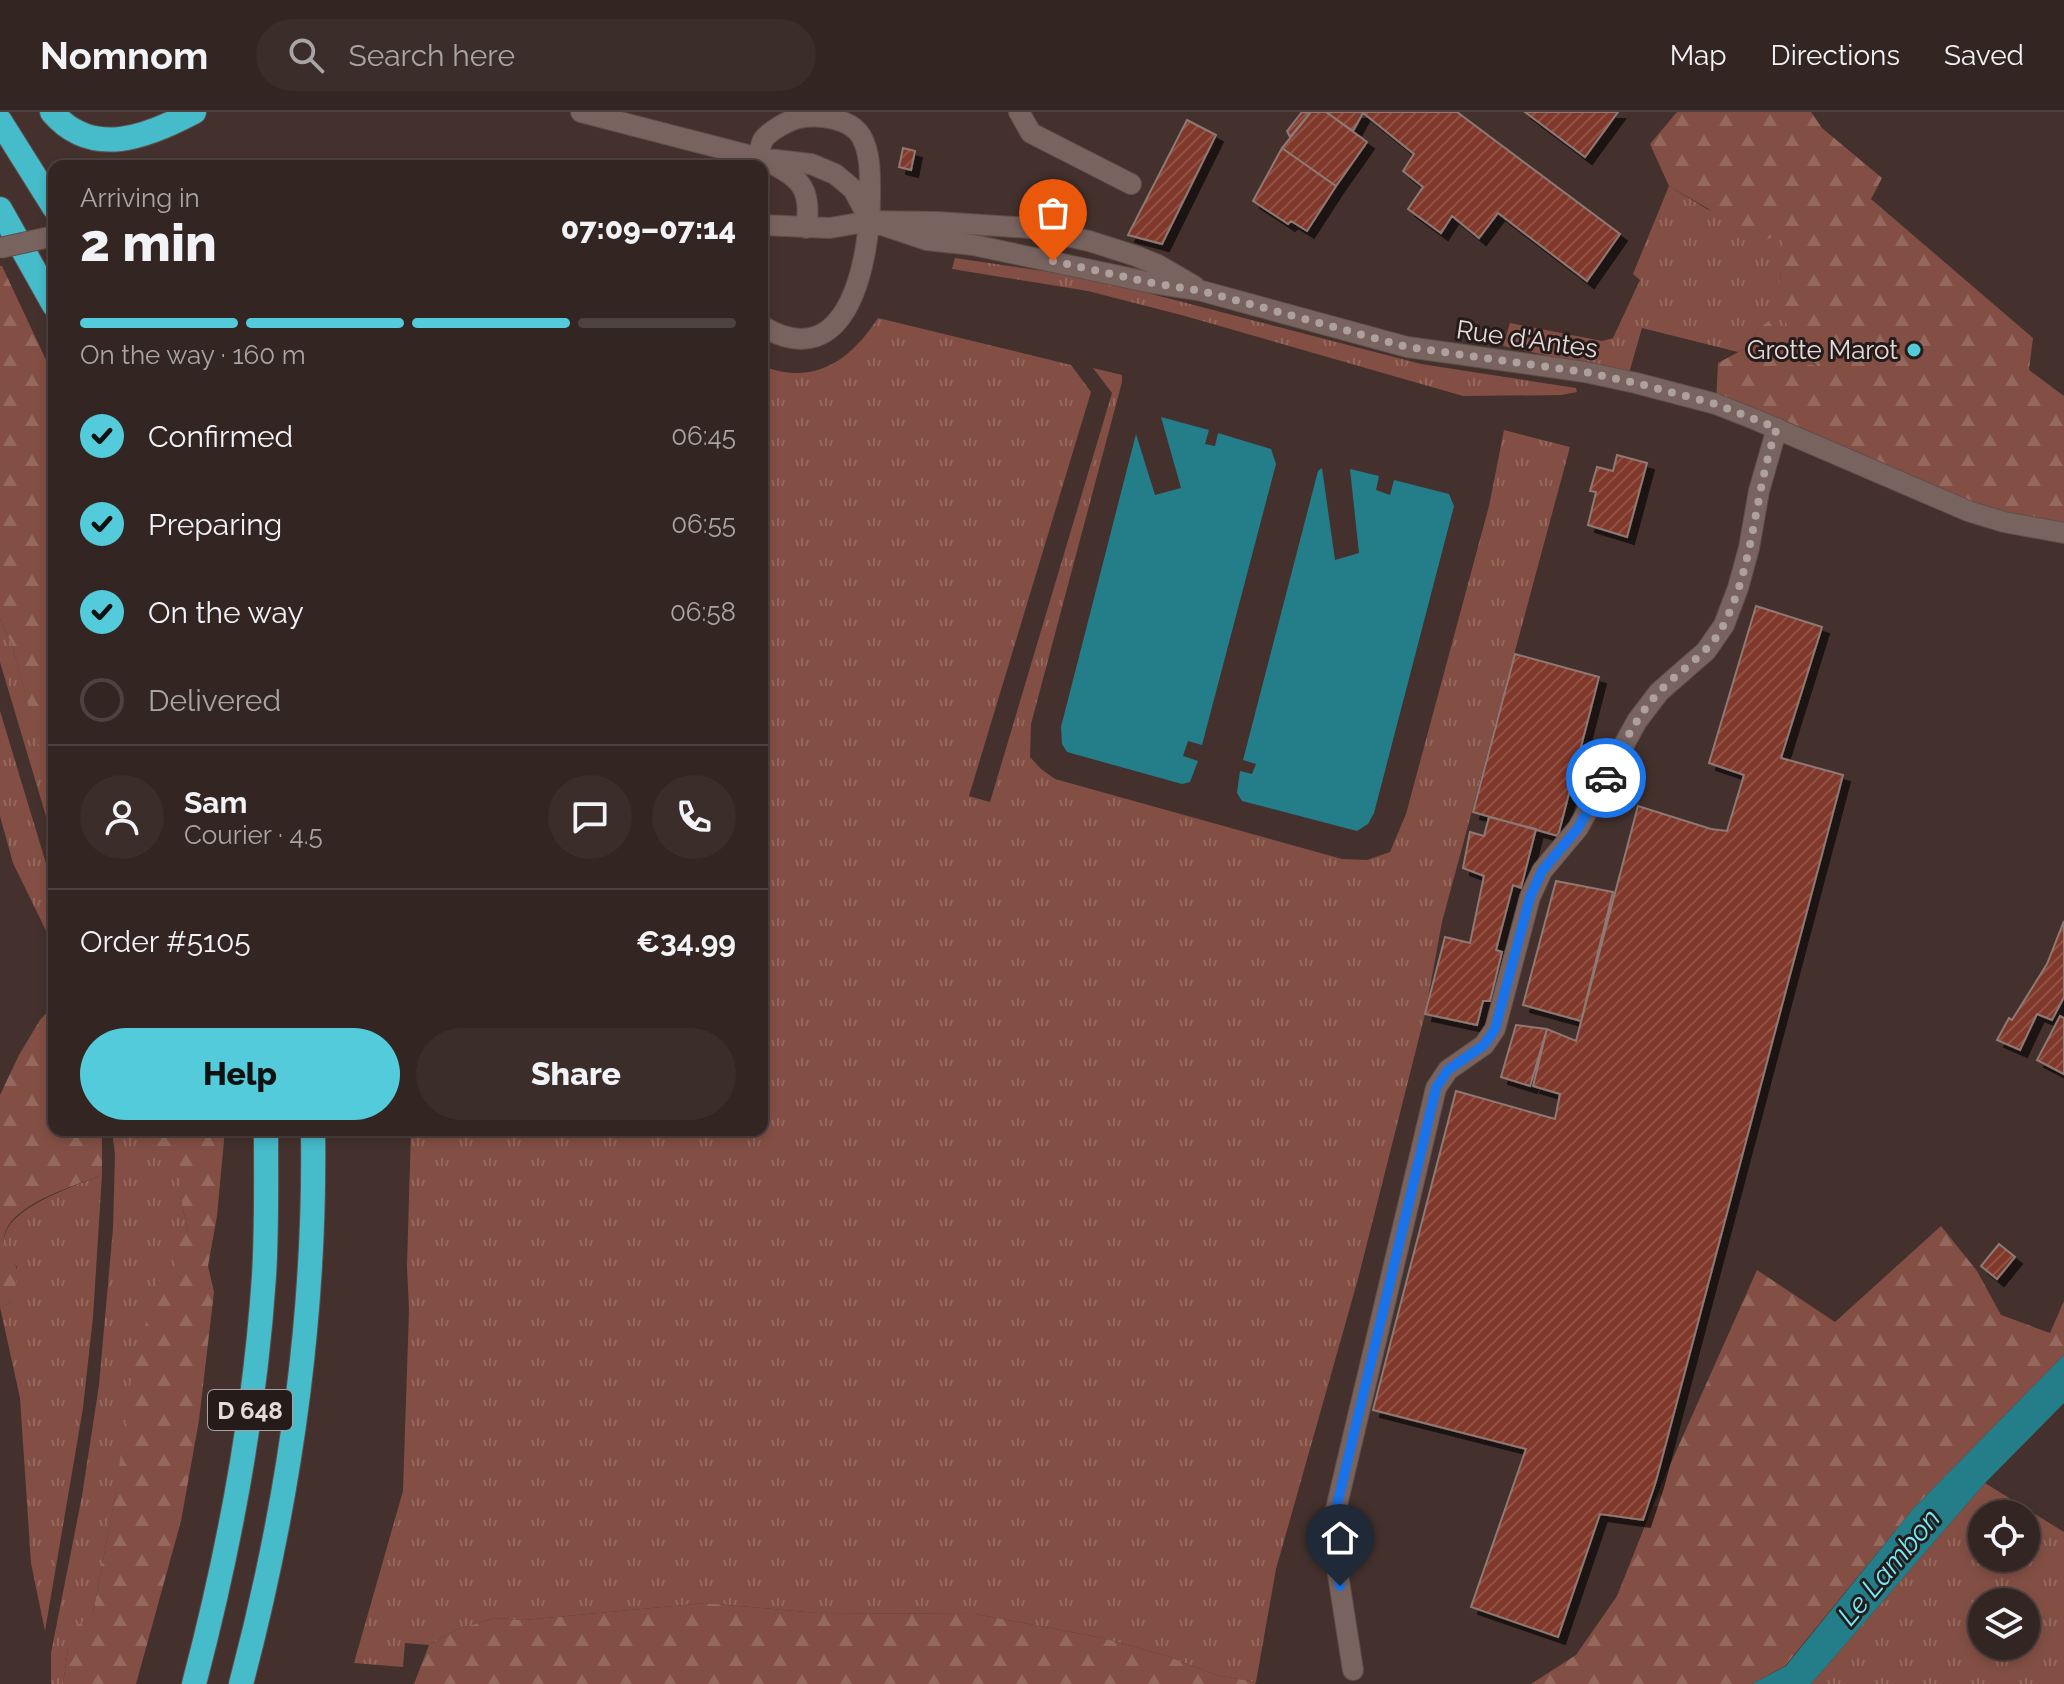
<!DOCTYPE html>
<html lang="en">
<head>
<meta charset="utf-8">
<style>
  :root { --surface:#332522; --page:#3b2d2a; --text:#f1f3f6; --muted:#a9a5a5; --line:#4e4240; --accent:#53cbda }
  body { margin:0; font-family:Raleway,sans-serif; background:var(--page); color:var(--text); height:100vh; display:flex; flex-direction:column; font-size:30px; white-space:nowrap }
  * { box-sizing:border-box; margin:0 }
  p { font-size:26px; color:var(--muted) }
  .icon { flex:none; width:44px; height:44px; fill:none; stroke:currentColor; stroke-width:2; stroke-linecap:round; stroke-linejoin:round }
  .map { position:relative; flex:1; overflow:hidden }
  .side { position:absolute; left:48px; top:48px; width:720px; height:976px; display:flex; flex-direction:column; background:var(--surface); border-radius:16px; box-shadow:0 4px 12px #0003,0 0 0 2px var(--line) }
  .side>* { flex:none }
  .fabs { position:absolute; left:1968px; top:1388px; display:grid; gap:16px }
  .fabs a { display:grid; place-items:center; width:72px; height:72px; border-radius:50%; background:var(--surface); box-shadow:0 4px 12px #0003,0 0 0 2px var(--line); font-size:40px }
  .pin { position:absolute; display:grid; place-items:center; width:68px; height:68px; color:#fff; margin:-82px -34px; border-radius:50% 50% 50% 0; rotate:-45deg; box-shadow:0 0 8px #0007 }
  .pin .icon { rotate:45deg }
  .courier { position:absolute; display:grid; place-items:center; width:80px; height:80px; margin:-40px; border:6px solid #1a73e8; border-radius:50%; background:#fff; color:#222; box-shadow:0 2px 10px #0007 }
  .head em { font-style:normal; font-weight:800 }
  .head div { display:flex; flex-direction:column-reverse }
  .head { display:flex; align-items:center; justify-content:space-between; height:136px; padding:0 32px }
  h1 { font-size:52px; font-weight:800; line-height:60px }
  .bar { display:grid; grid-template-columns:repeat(4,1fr); gap:12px 8px; align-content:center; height:96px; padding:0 32px }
  .bar i { height:10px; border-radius:6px; background:var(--line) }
  .bar .current { background:var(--accent) }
  .bar p { grid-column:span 4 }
  .line { display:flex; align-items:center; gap:20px; padding:0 32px; border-top:2px solid var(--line) }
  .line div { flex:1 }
  .round { display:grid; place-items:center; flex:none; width:84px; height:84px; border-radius:42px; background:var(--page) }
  ol { padding:0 32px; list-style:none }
  li { display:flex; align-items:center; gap:24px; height:88px }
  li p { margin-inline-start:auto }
  li .icon { padding:8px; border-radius:50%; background:var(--accent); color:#111; stroke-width:4 }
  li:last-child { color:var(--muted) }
  li i { width:44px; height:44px; border:4px solid var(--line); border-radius:50% }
  .action { display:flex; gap:16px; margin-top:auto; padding:16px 32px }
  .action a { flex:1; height:92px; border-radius:48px; background:var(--accent); color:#111; font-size:32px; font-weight:800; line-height:92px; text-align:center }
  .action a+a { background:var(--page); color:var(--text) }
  header { display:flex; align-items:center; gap:48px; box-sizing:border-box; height:112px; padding:0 40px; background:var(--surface); border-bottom:2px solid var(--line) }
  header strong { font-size:38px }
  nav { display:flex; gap:44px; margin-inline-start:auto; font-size:28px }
  .search { width:560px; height:72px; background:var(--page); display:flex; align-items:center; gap:20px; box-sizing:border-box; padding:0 28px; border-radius:44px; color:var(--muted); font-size:30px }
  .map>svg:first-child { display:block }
  .grass { fill:url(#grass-tufts); fill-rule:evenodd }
  .forest { fill:url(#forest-firs) }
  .water { fill:#237e89 }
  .building { fill:url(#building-hatch); stroke:#8e7974; stroke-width:2; filter:url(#shadow) }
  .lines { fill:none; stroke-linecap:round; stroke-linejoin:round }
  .minor-casing { stroke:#5f4f4c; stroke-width:22 }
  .highway-casing { stroke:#5f4f4c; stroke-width:26 }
  .minor { stroke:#78635f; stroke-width:20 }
  .highway { stroke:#46bbca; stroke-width:24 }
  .minor-bridge-casing { stroke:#5f4f4c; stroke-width:22; stroke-linecap:butt }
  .minor-bridge { stroke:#78635f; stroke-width:20 }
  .done { stroke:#aea09c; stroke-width:8; stroke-dasharray:0 14.4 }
  .route { stroke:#1a73e8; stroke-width:10 }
  .poi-dot { fill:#53cbda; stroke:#241b1a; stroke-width:3 }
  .labels { text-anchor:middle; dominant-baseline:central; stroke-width:6; stroke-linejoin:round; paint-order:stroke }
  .shield { fill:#241b1a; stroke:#aca19f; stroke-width:2 }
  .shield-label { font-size:24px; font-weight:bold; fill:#e7dbd8 }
  .street-label { font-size:26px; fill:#e7dbd8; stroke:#241b1a }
  .poi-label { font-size:26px; fill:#e7dbd8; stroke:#241b1a; text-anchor:end }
  .water-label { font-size:28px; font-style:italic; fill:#74e9f8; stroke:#241b1a }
</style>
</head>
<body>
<header>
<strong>Nomnom</strong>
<div class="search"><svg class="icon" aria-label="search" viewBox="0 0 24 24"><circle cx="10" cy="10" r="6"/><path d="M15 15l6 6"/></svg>Search here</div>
<nav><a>Map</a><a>Directions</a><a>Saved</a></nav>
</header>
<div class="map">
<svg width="2064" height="1572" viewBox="0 0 2064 1572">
  <defs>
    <pattern id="grass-tufts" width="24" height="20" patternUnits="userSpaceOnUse" patternTransform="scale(2)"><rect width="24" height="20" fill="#834f44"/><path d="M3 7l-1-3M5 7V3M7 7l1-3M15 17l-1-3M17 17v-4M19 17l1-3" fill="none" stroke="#95685e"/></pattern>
    <pattern id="forest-firs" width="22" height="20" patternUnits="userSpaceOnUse" patternTransform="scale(2)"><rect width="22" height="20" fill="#834f44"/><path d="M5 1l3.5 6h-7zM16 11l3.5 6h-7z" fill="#95685e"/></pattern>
    <pattern id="building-hatch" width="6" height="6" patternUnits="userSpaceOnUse" patternTransform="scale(2)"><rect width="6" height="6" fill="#803729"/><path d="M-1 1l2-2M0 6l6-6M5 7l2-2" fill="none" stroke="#925347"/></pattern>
    <filter id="shadow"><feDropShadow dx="7" dy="7" stdDeviation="0" flood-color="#0009"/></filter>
  </defs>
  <rect width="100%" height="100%" fill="#44312d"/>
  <path class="grass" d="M 1669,74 L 1707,97 L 1784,126 L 1780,169 L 1792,222 L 1817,255 L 1792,250 L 1760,215 L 1746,236 L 1738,240 L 1642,216 L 1629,261 L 1503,234 L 1510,211 L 1602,229 L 1613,226 L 1640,168 L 1633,162 Z
    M 955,146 L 1090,166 L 1421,252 L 1576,276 L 1577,280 L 1561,283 L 1463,284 L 1185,204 L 1088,179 L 952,157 Z
    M 878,206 L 1071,253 L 1091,280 L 969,684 L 990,690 L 1112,281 L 1093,256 L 1122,263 L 1122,270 L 1031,612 L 1030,645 L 1041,657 L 1055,667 L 1342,747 L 1367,748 L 1390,740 L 1406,702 L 1489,394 L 1504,318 L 1570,335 L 1442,810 L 1425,902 L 1358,1167 L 1276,1457 L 1256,1570 L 1216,1563 L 1167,1544 L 1103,1526 L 976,1502 L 817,1501 L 705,1491 L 524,1508 L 495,1506 L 458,1517 L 429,1533 L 405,1531 L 403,1555 L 354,1551 L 403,1379 L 409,1198 L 407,1154 L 411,1018 L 762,1018 L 762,254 C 814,274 850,249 878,206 Z
    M 0,506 L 13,536 L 48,666 L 54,692 L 54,731 L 0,550 Z
    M 0,599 L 54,778 L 54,835 L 13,751 L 0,704 Z
    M 112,1018 L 137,1018 L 140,1042 L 180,1052 L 180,1084 L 188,1119 L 182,1164 L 158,1170 L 148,1212 L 93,1501 L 68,1537 L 63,1572 L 51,1572 L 51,1541 L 82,1384 L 99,1273 L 113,1116 L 115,1043 Z
    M 102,1063 L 93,1205 L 83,1296 L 45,1519 L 31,1451 L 20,1286 L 0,1195 L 10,1191 L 17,1155 C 13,1149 5,1140 4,1133 C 0,1096 77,1074 102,1063 Z
    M 1985,1371 L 2064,1420 L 2064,1572 L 1811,1572 ZM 1982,1402 L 2026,1402 L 2026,1446 L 1982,1446 ZM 1982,1490 L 2026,1490 L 2026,1534 L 1982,1534 Z"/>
  <path class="forest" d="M 1677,0 L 1811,0 L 1822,16 L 1882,66 L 1871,87 L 2033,226 L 2029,258 L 2064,284 L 2064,421 L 2046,419 L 1716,292 L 1718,251 L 1746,236 L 1760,215 L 1769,209 L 1792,250 L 1817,254 C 1804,238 1787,221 1783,202 C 1777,178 1782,150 1783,126 L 1774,124 L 1764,129 L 1669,74 L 1650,32 Z
    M 0,154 L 2,154 L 54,265 L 54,692 L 13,536 L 0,506 Z
    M 54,893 L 54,1018 L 102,1018 L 102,1063 C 76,1074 0,1094 4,1132 C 5,1137 10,1143 13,1148 C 22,1162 14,1176 10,1191 L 0,1195 L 0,983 L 19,943 L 40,908 Z
    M 137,1018 L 225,1018 L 217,1104 L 208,1154 L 214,1180 L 199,1308 L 181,1409 L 136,1572 L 63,1572 L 68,1537 L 76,1515 L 93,1501 L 115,1385 L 132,1259 L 158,1169 L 182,1164 L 166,1137 L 188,1119 L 180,1084 L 180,1053 L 139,1042 Z
    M 1941,1114 L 1977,1159 L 2001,1203 L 2050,1221 L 2064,1189 L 2064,1243 L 1913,1397 L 1785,1554 L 1752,1572 L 1531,1572 L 1576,1543 L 1617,1484 L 1662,1371 L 1757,1158 L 1835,1210 Z
    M 705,1491 L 817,1501 L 976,1502 L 1103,1526 L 1167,1544 L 1216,1563 L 1256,1570 L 1255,1572 L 414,1572 L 429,1533 L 458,1517 L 495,1506 L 524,1508 Z"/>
  <path class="water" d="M 1161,305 L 1209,318 L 1205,332 L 1215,334 L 1218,321 L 1271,337 L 1276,352 L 1202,633 L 1188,629 L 1183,644 L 1198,649 L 1190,670 L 1182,672 L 1067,640 L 1062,632 L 1061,615 L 1136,322 L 1155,383 L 1181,376 Z
    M 1322,356 L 1335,448 L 1359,441 L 1350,357 L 1379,364 L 1376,378 L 1390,383 L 1394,368 L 1449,382 L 1454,394 L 1374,701 L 1368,712 L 1357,719 L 1242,689 L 1237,681 L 1240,659 L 1252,662 L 1256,652 L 1243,648 L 1318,359 Z
    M 2064,1243 L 2064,1291 L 1985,1371 L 1811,1572 L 1752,1572 L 1786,1554 L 1913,1397 Z"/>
  <path class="building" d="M 1302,0 L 1310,1 L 1290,25 L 1287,19 Z
    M 1311,0 L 1326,0 L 1367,30 L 1336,74 L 1282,36 Z
    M 1326,0 L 1362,0 L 1363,1 L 1353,19 Z
    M 1362,0 L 1457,0 L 1620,122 L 1587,169 L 1498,101 L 1479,126 L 1452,104 L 1441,121 L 1408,97 L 1423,75 L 1403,59 L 1414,42 Z
    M 1525,0 L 1618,0 L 1585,45 Z
    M 1187,8 L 1216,23 L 1162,132 L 1128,123 Z
    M 903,36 L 915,39 L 911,58 L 899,55 Z
    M 1282,36 L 1336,74 L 1307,119 L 1291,109 L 1288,112 L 1253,89 Z
    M 1617,343 L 1647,351 L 1627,425 L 1588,413 L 1596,380 L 1590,379 L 1597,355 L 1613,359 Z
    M 1756,494 L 1822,515 L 1781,646 L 1843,663 L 1656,1369 L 1643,1408 L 1600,1402 L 1558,1525 L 1471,1495 L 1526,1337 L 1373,1298 L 1456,979 L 1555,1007 L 1560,982 L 1533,974 L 1547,917 L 1576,929 L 1638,694 L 1711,717 L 1727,719 L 1744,663 L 1709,651 Z
    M 1515,542 L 1599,565 L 1558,724 L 1473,700 Z
    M 1489,705 L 1536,717 L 1521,776 L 1513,773 L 1496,838 L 1502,840 L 1490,889 L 1483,889 L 1477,913 L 1425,902 L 1445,825 L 1470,831 L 1484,764 L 1463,756 L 1470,720 L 1484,724 Z
    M 1556,769 L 1613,780 L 1581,909 L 1523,893 Z
    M 2064,809 L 2064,885 L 2052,908 L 2037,902 L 2020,938 L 1997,928 L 2009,906 L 2012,908 L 2047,852 Z
    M 2060,904 L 2064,906 L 2064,962 L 2037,948 Z
    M 1516,913 L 1547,917 L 1530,974 L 1501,965 Z
    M 1999,1132 L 2015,1145 L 1997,1167 L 1981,1154 Z"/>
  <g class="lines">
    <defs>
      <path id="minor" d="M 581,0 L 759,46 L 811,52 L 835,62 L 853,77 L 868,105
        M 1019,0 L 1031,21 L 1131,72
        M 759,46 C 760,41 760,33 763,28 C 769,19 789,8 799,6 C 818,2 850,6 861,24 C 871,41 870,64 870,84 C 870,144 850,267 762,214
        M 770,51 C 802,66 812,79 806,116
        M 870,109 L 927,128 L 973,133 L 1152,171 L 1202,179 L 1407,235 L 1585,260 L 1636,271 L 1716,292 L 1754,307 L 1968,399 L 2004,410 L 2064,421
        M 762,113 L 830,116 L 870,109 L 937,110 L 1030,116 L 1089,129 L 1136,144 L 1158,153 L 1194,174
        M 1353,1558 L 1331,1418 L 1436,976 L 1448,958 L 1484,933 L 1495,917 L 1530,785 L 1542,759 L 1578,716 L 1637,609 L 1659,580 L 1706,539 L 1724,513 L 1738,476 L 1749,436 L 1759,379 L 1777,316"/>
      <path id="highway" d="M 52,0 C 92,47 147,25 194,0
        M 0,9 L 54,95
        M 0,97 L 54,193
        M 194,1572 C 229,1439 255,1302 264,1164 C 267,1116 266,1067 266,1018
        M 241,1572 C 289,1391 316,1206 313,1018"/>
    </defs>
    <use href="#minor" class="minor-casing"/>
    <use href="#highway" class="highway-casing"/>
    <use href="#minor" class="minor"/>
    <use href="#highway" class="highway"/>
    <defs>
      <path id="minor-bridge" d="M 0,136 L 54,124"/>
    </defs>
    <use href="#minor-bridge" class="minor-bridge-casing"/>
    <use href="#minor-bridge" class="minor-bridge"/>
  </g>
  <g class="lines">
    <path class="done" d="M 1053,149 L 1152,171 L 1202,179 L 1407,235 L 1585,260 L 1636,271 L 1716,292 L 1777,316 C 1754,380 1755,451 1724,512 C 1710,541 1683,555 1661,578 C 1637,602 1622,636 1606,666"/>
    <path class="route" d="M 1340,1474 L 1331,1418 L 1436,976 L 1448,958 L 1484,933 L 1495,917 L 1530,785 L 1542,759 L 1578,716 L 1606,666"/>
  </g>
  <circle class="poi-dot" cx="1914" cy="238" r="8"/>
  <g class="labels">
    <rect class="shield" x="208" y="1278" width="84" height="40" rx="6"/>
    <g class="shield-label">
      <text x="250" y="1298">D 648</text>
    </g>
    <g class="street-label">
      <text transform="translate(1527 227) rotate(8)">Rue d'Antes</text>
    </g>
    <g class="poi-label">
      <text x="1898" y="238">Grotte Marot</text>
    </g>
    <g class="water-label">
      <text transform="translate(1889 1455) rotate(-50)">Le Lambon</text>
    </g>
  </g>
</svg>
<div class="fabs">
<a><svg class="icon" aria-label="locate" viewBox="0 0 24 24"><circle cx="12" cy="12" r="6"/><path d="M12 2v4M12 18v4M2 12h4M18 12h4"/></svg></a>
<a><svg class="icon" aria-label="layers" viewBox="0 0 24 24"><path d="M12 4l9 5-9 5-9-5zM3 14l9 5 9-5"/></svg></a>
</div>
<div class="pin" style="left:1053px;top:149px;background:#ea580c"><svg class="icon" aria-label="bag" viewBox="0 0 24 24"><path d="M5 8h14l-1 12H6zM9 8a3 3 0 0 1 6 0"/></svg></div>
<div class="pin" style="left:1340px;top:1474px;background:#1f2937"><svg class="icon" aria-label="home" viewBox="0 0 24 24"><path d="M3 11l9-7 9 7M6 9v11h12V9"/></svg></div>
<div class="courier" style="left:1606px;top:666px"><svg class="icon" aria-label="car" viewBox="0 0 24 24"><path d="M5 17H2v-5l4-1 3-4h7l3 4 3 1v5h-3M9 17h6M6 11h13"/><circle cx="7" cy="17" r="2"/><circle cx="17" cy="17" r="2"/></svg></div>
<section class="side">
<div class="head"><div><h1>2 min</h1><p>Arriving in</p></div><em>07:09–07:14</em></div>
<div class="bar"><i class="current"></i><i class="current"></i><i class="current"></i><i></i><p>On the way · 160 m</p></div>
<ol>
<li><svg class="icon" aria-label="check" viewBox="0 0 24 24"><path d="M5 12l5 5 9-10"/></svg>Confirmed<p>06:45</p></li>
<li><svg class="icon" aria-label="check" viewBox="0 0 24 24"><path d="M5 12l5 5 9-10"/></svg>Preparing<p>06:55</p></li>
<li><svg class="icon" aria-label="check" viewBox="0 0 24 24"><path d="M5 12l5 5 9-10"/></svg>On the way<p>06:58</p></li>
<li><i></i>Delivered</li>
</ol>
<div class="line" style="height:144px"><a class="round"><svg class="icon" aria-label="person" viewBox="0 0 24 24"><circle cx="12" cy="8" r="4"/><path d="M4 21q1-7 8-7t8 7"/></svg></a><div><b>Sam</b><p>Courier · 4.5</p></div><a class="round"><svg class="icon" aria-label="chat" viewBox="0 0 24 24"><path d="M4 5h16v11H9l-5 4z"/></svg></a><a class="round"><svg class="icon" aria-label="phone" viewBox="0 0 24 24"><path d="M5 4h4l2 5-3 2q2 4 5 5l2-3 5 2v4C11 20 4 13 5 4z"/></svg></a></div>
<div class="line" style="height:104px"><div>Order #5105</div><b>€34.99</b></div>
<div class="action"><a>Help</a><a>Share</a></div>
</section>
</div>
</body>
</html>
